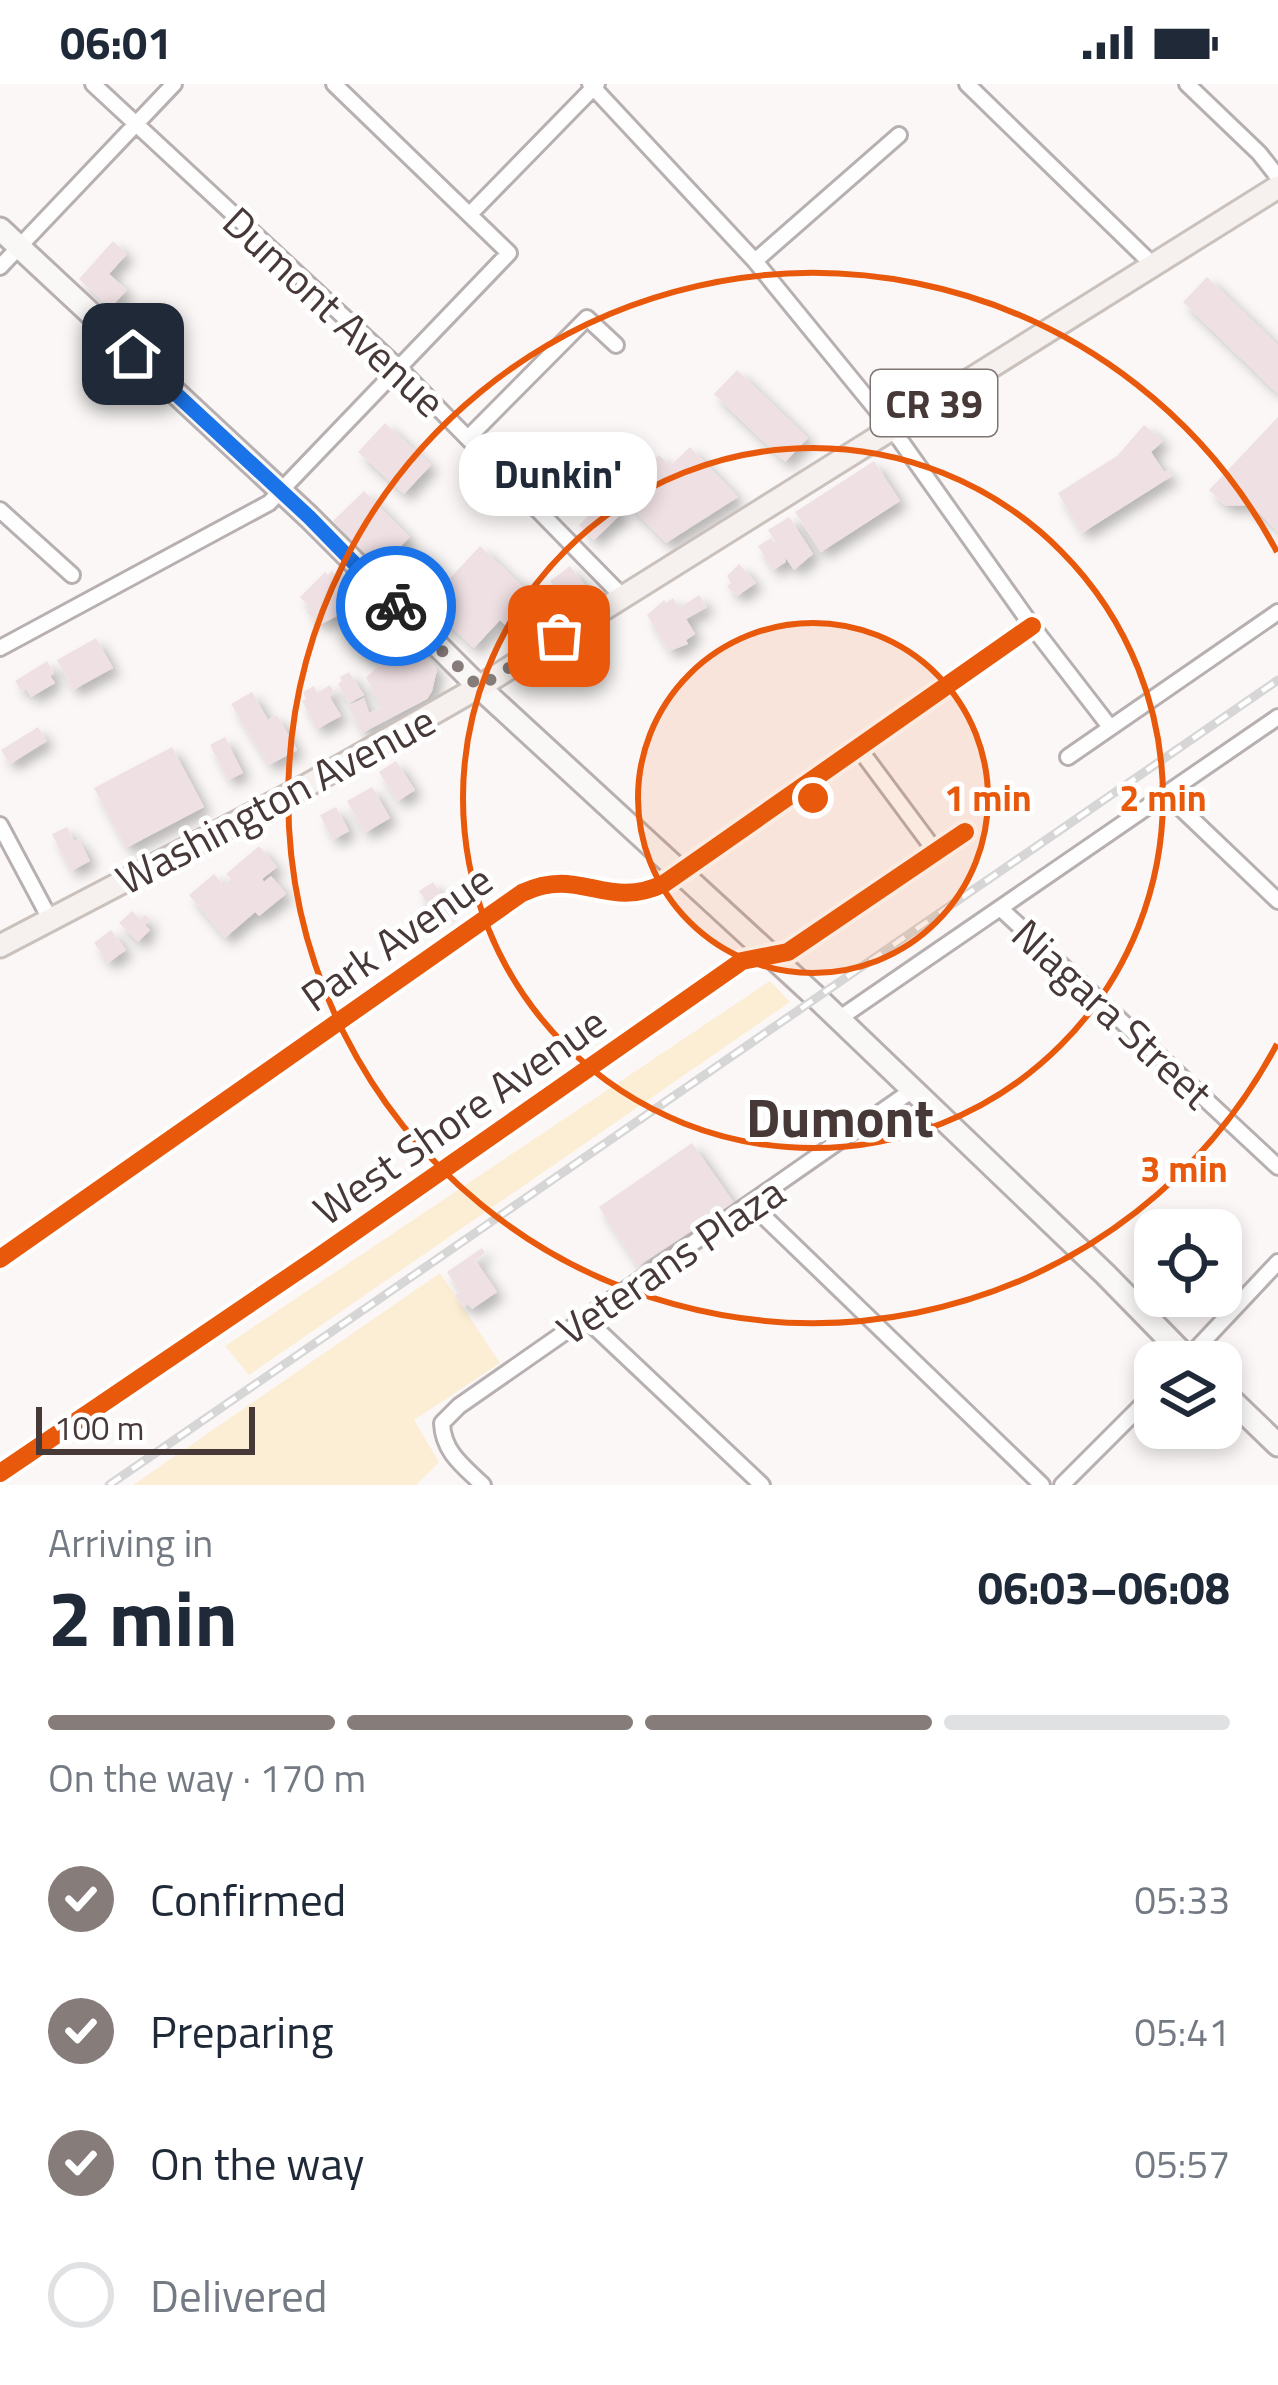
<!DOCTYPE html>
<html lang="en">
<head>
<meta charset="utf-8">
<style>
  :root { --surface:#fff; --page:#f6f6f7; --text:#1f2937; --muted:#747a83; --line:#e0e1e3; --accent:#867c7a }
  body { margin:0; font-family:"Titillium Web",sans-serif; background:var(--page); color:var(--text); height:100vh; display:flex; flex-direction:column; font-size:45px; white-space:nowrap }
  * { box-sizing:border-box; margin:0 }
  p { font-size:39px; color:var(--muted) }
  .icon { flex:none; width:66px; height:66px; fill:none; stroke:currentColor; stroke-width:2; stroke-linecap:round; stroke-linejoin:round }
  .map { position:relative; height:1401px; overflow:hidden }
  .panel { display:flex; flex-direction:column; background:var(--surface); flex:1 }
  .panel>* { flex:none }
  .fabs { position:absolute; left:1134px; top:1125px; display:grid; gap:24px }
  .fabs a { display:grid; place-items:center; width:108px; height:108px; border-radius:24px; background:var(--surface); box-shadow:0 6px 18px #0003; font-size:60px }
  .scale { position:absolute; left:36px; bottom:30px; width:219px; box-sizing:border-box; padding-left:12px; border:6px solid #473937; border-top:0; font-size:33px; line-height:42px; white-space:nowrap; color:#473937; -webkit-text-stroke:9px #fff; paint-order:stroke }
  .pin { position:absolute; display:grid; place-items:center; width:102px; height:102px; color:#fff; margin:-51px; border-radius:24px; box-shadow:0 6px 18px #0006 }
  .courier { position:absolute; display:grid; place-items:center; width:120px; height:120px; margin:-60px; border:9px solid #1a73e8; border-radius:50%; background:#fff; color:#222; box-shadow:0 3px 15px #0007 }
  .bubble { position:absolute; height:84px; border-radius:36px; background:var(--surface); box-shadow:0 6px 18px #0003; font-size:39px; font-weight:700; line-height:84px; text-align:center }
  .headline em { font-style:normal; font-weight:700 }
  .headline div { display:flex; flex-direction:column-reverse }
  .headline { display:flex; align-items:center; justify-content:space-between; height:204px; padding:0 48px }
  h1 { font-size:78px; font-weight:700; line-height:90px }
  .bar { display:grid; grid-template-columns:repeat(4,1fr); gap:18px 12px; align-content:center; height:144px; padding:0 48px }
  .bar i { height:15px; border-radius:9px; background:var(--line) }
  .bar .on { background:var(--accent) }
  .bar p { grid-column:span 4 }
  ol { padding:0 48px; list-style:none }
  li { display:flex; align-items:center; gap:36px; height:132px }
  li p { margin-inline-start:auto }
  li .icon { padding:12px; border-radius:50%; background:var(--accent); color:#fff; stroke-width:4 }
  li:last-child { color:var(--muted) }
  li i { width:66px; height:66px; border:6px solid var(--line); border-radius:50% }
  .status { display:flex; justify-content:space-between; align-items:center; height:84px; padding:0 60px; background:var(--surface); direction:ltr }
  .status svg { height:33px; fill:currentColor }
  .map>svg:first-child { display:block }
  .green { fill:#fceed4 }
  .building { fill:#efe0e3; filter:url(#shadow) }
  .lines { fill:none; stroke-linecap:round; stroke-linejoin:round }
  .minor-casing { stroke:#b8b0b0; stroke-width:20 }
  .secondary-casing { stroke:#b8b0b0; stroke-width:27 }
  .primary-casing { stroke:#cac1bc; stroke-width:27 }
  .minor { stroke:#fefefe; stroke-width:14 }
  .secondary { stroke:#faf8f7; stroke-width:21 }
  .primary { stroke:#f6f1ee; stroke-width:21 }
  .rail-casing { stroke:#d7d6d6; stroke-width:9 }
  .rail { stroke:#fff; stroke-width:4.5; stroke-dasharray:14; stroke-linecap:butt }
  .cycleway-casing { stroke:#fff; stroke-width:26 }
  .cycleway { stroke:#e8590c; stroke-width:18 }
  .done { stroke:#867c7a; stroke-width:12; stroke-dasharray:0 21.6 }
  .route { stroke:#1a73e8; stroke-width:15 }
  .ring { fill:none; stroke:#e8590c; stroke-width:6 }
  .labels { text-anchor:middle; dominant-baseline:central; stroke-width:10; stroke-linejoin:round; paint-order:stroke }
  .shield { fill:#fff; stroke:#7e7473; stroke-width:3 }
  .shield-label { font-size:39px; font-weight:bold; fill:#473937 }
  .street-label { font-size:42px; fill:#473937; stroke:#fff }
  .district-label { font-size:54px; font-weight:bold; fill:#473937; stroke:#fff }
  .centre { fill:#e8590c; stroke:#fff; stroke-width:6 }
  .ring-label { font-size:36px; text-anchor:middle; font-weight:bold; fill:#e8590c; stroke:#fff; stroke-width:10; stroke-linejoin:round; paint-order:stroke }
</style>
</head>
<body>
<div class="status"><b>06:01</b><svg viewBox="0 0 49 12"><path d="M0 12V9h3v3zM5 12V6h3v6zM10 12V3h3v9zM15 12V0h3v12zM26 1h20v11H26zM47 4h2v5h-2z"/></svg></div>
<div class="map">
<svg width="1278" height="1401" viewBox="0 0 1278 1401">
  <defs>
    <filter id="shadow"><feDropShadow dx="7" dy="7" stdDeviation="6" flood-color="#0004"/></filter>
  </defs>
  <rect width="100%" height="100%" fill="#fbf7f7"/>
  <path class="green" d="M 770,897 L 790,918 L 249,1291 L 225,1262 Z
    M 440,1189 L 500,1279 L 414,1336 L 439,1378 L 416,1401 L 133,1401 Z"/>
  <path class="building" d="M 113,157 L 127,170 L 109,190 L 127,206 L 110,224 L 79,195 Z
    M 1207,193 L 1278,261 L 1278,310 L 1183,218 Z
    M 737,286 L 808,354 L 785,378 L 714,310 Z
    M 1278,333 L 1278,448 L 1259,429 L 1251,429 L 1250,421 L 1226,422 L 1209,406 Z
    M 385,339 L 431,381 L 404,410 L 358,368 Z
    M 1144,341 L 1163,357 L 1151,368 L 1164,388 L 1168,386 L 1172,392 L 1082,449 L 1058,409 L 1117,372 Z
    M 631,360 L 650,381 L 659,371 L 670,382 L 690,363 L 738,413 L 666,459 L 601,392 Z
    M 874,377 L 900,417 L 821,468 L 795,428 Z
    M 364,407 L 410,453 L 375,488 L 337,452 L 343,447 L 333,437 Z
    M 608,413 L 623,428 L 594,456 L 579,441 Z
    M 789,433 L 813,470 L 794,486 L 785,473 L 786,478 L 773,486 L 758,462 L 771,454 L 781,466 L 768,446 Z
    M 480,462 L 530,509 L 522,518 L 532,528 L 513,548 L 500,536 L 474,564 L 426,520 Z
    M 739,480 L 756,499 L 737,512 L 727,502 L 731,499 L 727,492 Z
    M 570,482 L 590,508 L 544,539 L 531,521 L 547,509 L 545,505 L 552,500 L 550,497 Z
    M 332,487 L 336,492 L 340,487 L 348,495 L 344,500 L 347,503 L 351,499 L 369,516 L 319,541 L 307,528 L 311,524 L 300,513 L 325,488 L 328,491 Z
    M 699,511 L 707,523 L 686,535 L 695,550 L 686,556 L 688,560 L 669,567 L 647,531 L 664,516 L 666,519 L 673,514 L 679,524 Z
    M 378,531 L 400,553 L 372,575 L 357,559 Z
    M 407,553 L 437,585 L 432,607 L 427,615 L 362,649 L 348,622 L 364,614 L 369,629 L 382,623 L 366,594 Z
    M 96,554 L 113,584 L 73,606 L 57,576 Z
    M 47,577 L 54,589 L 50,592 L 55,599 L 31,613 L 26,604 L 21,607 L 15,597 Z
    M 349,588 L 364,611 L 349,619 L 338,600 L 342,597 L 340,593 Z
    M 330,601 L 334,609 L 329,612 L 341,632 L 317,645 L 302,617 L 306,615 L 303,608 L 314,602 L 317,609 Z
    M 252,608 L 268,636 L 277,631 L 297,666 L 269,681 L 231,620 Z
    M 38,643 L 47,657 L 10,680 L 1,666 Z
    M 225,653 L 243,689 L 228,696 L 210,661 Z
    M 172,663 L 204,723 L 126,764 L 94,704 Z
    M 396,677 L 415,706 L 398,717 L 379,688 Z
    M 372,703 L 390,734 L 365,749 L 347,717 Z
    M 336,723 L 349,747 L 333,756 L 320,731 Z
    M 67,743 L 74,757 L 79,755 L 90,777 L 71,787 L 52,750 Z
    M 259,762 L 277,783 L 262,795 L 264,798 L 271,792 L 286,810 L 259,832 L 255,828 L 225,854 L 189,811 L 214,790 L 224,801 L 231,795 L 226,790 Z
    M 433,798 L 449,821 L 435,831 L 419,807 Z
    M 132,827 L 141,836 L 145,831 L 150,836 L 145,841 L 150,846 L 138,858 L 119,839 Z
    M 111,846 L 126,866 L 108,879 L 94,859 Z
    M 692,1059 L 734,1119 L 638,1182 L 599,1123 Z
    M 482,1164 L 485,1169 L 475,1176 L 497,1208 L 472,1225 L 468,1220 L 463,1223 L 455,1211 L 460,1208 L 447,1188 Z"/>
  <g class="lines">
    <defs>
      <path id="minor" d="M 93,0 L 399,284 L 621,511
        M 590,0 L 755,177 L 893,346 L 1032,542 L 1110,643
        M 967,0 L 1153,181
        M 1187,0 L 1259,69 L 1278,93
        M 471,129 L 597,0
        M 755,177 L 899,51
        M 0,183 L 174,0
        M 468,354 L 587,234 L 616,261
        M 0,426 L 72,491
        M 0,564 L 269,419 L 509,169 L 334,0
        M 858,663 L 936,768
        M 1068,673 L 1278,528
        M 1167,711 L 1278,817
        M 0,741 L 50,835
        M 1000,824 L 1278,1083
        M 837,936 L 1278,633
        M 752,1121 L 1042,1401
        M 0,1175 L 522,809 C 581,781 606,828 665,799 L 1032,542
        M 585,1234 L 762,1401
        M 1184,1278 L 1278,1178
        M 0,1389 L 317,1174 L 742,877 L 788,868 L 965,748
        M 483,1401 C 463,1382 443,1368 442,1339 L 459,1322 L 911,1007
        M 1062,1401 L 1155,1308"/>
      <path id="secondary" d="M 0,145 L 309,433 L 479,603 L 816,913 L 1105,1190 L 1191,1278
        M 1221,1306 L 1278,1361"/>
      <path id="primary" d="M 0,862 L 306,702 L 479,603 L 1278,103"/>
    </defs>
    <use href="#minor" class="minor-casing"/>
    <use href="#secondary" class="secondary-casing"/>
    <use href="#primary" class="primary-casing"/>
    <use href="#minor" class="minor"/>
    <use href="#secondary" class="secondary"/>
    <use href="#primary" class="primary"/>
    <defs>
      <path id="rail" d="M 109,1401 L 1278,596"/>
    </defs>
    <use href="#rail" class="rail-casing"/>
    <use href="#rail" class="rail"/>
    <defs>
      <path id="cycleway" d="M 0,1175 L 522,809 C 581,781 606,828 665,799 L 1032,542
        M 0,1389 L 317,1174 L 742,877 L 788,868 L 965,748"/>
    </defs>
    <use href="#cycleway" class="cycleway-casing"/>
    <use href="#cycleway" class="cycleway"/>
  </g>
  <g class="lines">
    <path class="done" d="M 396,522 L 479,603 L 559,552"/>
    <path class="route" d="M 133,270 L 309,433 L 396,522"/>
  </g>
  <circle cx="813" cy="714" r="175" fill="#e8590c" fill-opacity=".12"/>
  <g class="ring">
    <circle cx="813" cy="714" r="175"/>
    <circle cx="813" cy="714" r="350"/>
    <path d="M1277 960A525 525 0 1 1 1277 468"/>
  </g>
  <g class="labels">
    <rect class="shield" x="871" y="286" width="126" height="66" rx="9"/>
    <g class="shield-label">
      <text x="934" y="319">CR 39</text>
    </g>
    <g class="street-label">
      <text transform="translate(335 227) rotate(43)">Dumont Avenue</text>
      <text transform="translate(275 715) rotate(-28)">Washington Avenue</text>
      <text transform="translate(396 853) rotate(-35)">Park Avenue</text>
      <text transform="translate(1113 929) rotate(43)">Niagara Street</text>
      <text transform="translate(459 1031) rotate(-35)">West Shore Avenue</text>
      <text transform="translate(670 1176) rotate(-34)">Veterans Plaza</text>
    </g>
    <g class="district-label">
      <text x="840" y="1033">Dumont</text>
    </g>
  </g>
  <circle cx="813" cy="714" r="18" class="centre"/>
  <g class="ring-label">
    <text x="988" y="727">1 min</text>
    <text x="1163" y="727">2 min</text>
    <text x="1184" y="1098">3 min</text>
  </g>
</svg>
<div class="fabs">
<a><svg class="icon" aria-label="locate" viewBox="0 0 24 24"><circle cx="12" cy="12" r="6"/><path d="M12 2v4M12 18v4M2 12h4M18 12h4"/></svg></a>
<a><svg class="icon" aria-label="layers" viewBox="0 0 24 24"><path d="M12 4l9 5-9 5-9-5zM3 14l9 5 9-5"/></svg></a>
</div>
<div class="scale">100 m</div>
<div class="pin" style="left:559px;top:552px;background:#ea580c"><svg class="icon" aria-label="bag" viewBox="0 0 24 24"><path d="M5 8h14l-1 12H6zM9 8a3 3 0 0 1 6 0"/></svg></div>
<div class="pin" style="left:133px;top:270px;background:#1f2937"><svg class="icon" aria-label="home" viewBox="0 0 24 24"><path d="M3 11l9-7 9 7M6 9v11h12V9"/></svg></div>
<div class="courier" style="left:396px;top:522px"><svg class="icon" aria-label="bike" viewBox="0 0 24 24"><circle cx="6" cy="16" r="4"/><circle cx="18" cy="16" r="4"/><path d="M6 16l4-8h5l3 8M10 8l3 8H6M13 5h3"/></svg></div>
<div class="bubble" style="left:459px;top:348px;width:198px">Dunkin'</div>
</div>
<section class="panel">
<div class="headline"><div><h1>2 min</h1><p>Arriving in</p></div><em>06:03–06:08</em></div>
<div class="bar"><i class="on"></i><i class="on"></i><i class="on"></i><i></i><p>On the way · 170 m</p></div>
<ol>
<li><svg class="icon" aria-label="check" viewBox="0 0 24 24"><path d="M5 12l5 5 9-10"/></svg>Confirmed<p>05:33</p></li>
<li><svg class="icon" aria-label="check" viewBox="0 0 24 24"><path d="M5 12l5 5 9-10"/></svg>Preparing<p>05:41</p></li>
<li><svg class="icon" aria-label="check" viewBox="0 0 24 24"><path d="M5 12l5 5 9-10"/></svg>On the way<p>05:57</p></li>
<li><i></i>Delivered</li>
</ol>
</section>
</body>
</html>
